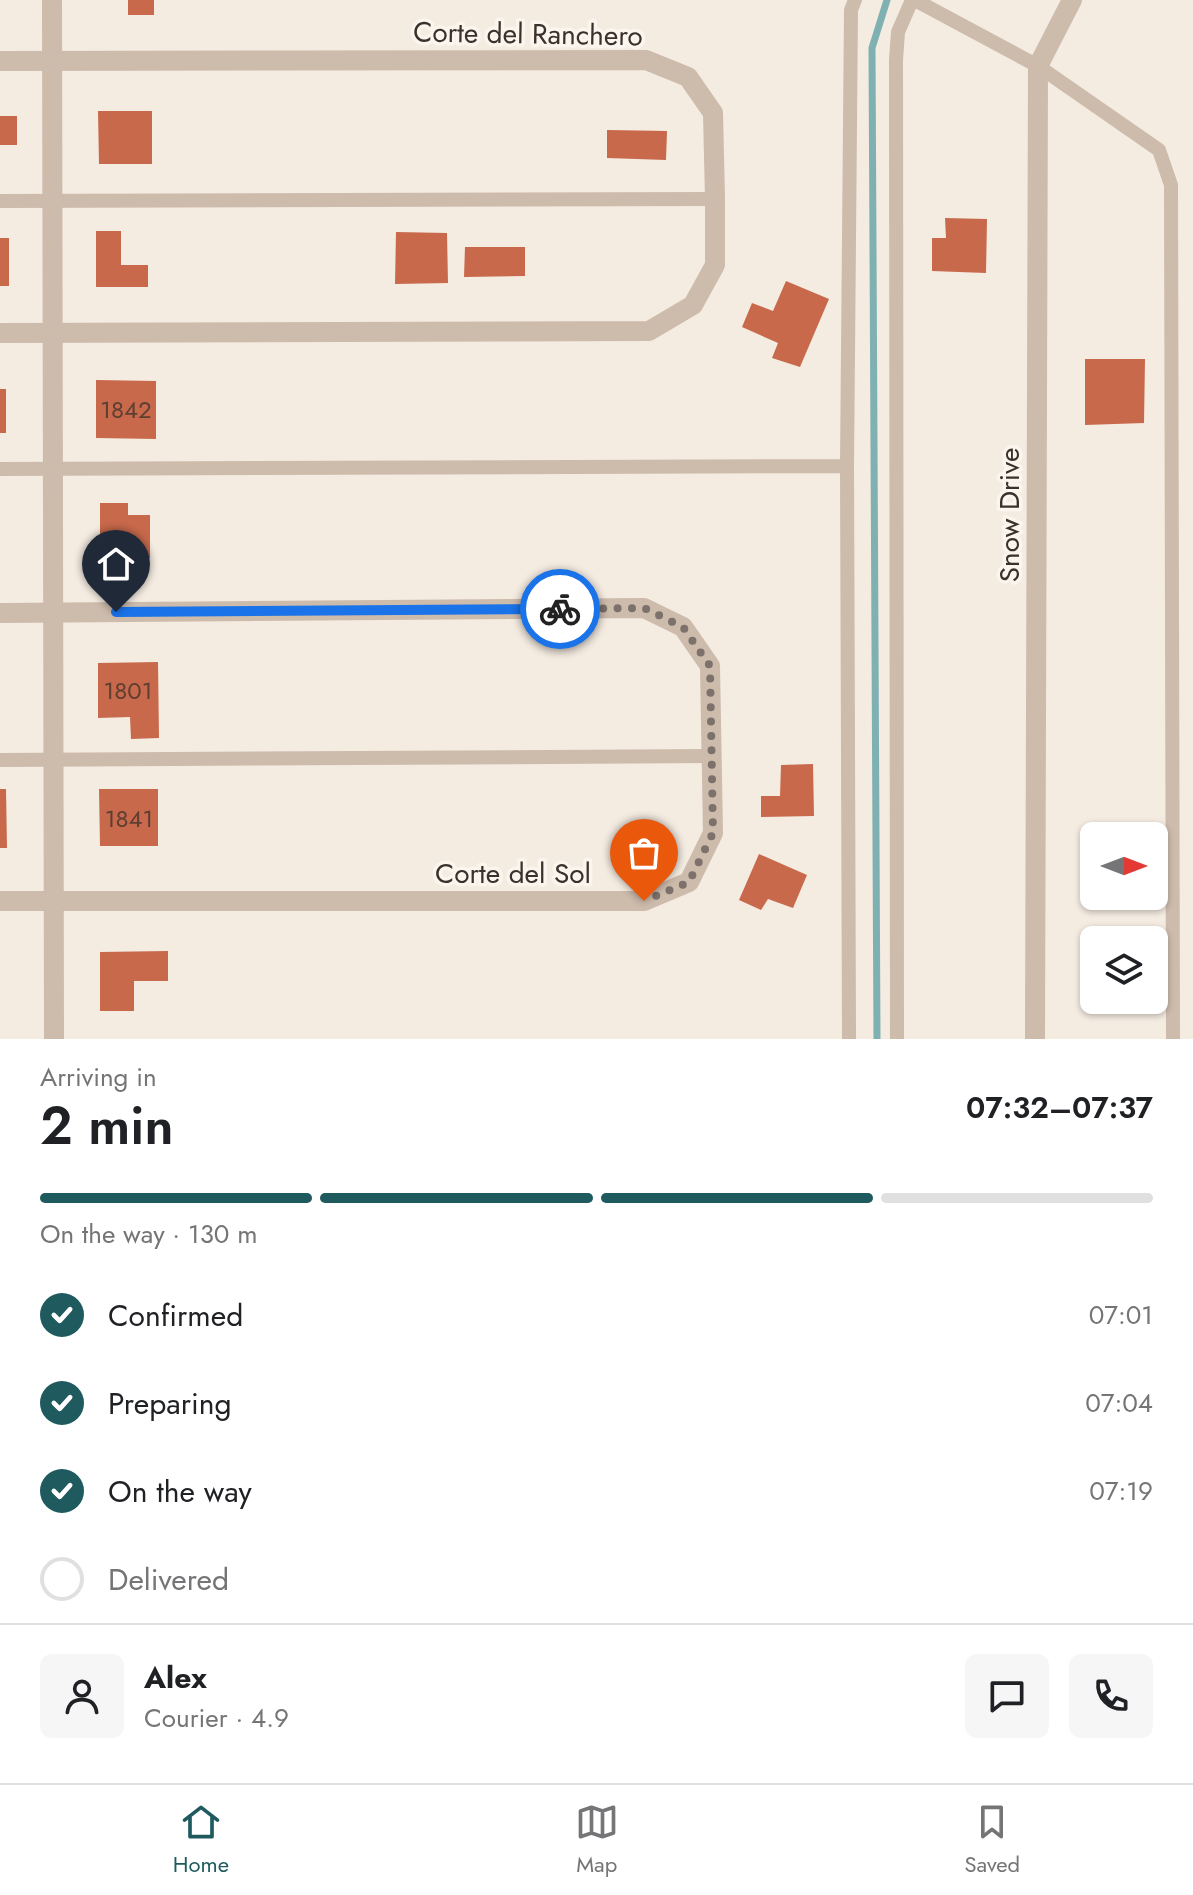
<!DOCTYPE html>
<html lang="en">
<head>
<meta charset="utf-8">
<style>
  :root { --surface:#fff; --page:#f6f6f6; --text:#202124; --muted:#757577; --line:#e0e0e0; --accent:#1f5a5e }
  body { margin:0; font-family:Jost,sans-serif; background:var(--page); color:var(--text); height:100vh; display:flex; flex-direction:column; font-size:30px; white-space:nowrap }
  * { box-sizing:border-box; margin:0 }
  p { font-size:26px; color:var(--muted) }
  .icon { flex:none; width:44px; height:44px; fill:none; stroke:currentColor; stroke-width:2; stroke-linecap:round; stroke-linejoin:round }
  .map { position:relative; height:1039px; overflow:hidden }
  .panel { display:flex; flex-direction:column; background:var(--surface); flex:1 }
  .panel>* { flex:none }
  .needle { width:52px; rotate:90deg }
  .controls { position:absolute; left:1080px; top:822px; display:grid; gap:16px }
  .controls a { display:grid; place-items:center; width:88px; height:88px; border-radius:12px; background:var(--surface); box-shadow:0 2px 6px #0004; font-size:40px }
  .pin { position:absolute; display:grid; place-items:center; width:68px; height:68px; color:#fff; margin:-82px -34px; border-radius:50% 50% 50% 0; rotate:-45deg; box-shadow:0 0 8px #0007 }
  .pin .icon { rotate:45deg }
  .courier { position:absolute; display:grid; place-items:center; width:80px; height:80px; margin:-40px; border:6px solid #1a73e8; border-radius:50%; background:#fff; color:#222; box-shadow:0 2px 10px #0007 }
  .summary em { font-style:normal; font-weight:600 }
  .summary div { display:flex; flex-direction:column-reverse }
  .summary { display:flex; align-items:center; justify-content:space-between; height:136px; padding:0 40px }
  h1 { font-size:52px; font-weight:600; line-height:60px }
  .bar { display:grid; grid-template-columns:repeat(4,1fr); gap:12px 8px; align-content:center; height:96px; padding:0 40px }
  .bar i { height:10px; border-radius:6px; background:var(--line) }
  .bar .active { background:var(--accent) }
  .bar p { grid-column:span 4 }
  .line { display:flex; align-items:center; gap:20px; padding:0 40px; border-top:2px solid var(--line) }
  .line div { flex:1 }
  .round { display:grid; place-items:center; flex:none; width:84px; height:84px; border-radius:12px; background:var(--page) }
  ol { padding:0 40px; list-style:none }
  li { display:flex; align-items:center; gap:24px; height:88px }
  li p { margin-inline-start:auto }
  li .icon { padding:8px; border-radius:50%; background:var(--accent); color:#fff; stroke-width:4 }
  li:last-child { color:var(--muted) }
  li i { width:44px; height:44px; border:4px solid var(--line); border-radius:50% }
  .tabs { display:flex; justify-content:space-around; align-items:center; height:112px; border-top:2px solid var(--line); background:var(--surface); font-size:22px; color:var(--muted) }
  .tabs a { display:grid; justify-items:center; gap:4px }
  .tabs .active { color:var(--accent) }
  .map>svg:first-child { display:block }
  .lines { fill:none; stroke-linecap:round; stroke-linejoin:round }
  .stream { stroke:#7fb0b2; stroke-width:7 }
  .building { fill:#c8694b }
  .service { stroke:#cdbbac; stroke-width:14 }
  .minor { stroke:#cdbbac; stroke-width:20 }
  .tertiary { stroke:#cdbbac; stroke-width:20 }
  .done { stroke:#7c716b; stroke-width:8; stroke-dasharray:0 14.4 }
  .route { stroke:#1a73e8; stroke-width:10 }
  .labels { text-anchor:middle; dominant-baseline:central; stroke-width:7; stroke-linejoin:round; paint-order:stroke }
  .number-label { font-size:24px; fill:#5e3e33 }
  .street-label { font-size:28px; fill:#3b302b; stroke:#fbf5ee }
</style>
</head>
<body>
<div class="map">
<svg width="1193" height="1039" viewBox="0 0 1193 1039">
  <rect width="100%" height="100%" fill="#f4ebe1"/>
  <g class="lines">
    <path class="stream" d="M 877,1039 L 872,48 L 887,0"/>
  </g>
  <path class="building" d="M 128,0 L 154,0 L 154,15 L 128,15 Z
    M 98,111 L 152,111 L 152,164 L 99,164 Z
    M 0,116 L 17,116 L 17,145 L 0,145 Z
    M 607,130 L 667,131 L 666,160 L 607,158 Z
    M 945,218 L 987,219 L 986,273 L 932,271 L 932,238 L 946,238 Z
    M 96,231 L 121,231 L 121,265 L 148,265 L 148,287 L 96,287 Z
    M 396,232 L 447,233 L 448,283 L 395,284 Z
    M 0,238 L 9,238 L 9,286 L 0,286 Z
    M 465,247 L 525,247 L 525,276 L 464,277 Z
    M 786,281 L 829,299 L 800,367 L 772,358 L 778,343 L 742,327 L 752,303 L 773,311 Z
    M 1085,359 L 1145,359 L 1144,423 L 1085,425 Z
    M 96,380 L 156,381 L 156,439 L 96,438 Z
    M 0,389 L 6,389 L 6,433 L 0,433 Z
    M 100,503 L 128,503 L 128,515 L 150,515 L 150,558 L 100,559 Z
    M 158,662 L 159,738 L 131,739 L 130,717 L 98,718 L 98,663 Z
    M 813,764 L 814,816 L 761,817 L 761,796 L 780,796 L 781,765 Z
    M 0,789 L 6,789 L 7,848 L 0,848 Z
    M 99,789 L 158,789 L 158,846 L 100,846 Z
    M 759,854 L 807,875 L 793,908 L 768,899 L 761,910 L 739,900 Z
    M 168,951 L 168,981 L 134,981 L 134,1011 L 100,1011 L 100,952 Z"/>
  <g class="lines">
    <path class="service" d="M 915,0 L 1038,66 L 1159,150 L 1171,185 L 1173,1039
      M 0,201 L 715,199
      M 0,469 L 847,466
      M 0,760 L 712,756
      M 849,1039 L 847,466 L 851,10 L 855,0
      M 897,1039 L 896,60 L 898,32 L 912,0"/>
    <path class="minor" d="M 0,61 L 646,60 L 688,77 L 713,113 L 715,199 L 715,265 L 693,305 L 649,331 L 0,333
      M 0,613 L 644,608 L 683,627 L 710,666 L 713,833 L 689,882 L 644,901 L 0,901
      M 1035,1039 L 1038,66 L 1072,0"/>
    <path class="tertiary" d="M 52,0 L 54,1039"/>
  </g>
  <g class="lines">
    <path class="done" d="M 560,609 L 644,608 L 683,627 L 710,666 L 713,833 L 689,882 L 644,901"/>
    <path class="route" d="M 116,612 L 560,609"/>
  </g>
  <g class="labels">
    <g class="number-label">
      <text x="126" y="409">1842</text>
      <text x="128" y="690">1801</text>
      <text x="129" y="818">1841</text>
    </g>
    <g class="street-label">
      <text transform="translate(528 34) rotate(1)">Corte del Ranchero</text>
      <text transform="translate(1009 515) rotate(-90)">Snow Drive</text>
      <text x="513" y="873">Corte del Sol</text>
    </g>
  </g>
</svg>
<div class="controls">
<a><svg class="needle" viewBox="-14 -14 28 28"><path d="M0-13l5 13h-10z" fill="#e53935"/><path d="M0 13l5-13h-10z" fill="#757577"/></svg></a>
<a><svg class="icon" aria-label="layers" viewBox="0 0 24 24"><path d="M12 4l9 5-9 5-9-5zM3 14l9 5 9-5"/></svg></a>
</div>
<div class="pin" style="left:644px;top:901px;background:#ea580c"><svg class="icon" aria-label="bag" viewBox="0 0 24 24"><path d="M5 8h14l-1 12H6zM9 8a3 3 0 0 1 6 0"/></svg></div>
<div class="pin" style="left:116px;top:612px;background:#1f2937"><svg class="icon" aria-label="home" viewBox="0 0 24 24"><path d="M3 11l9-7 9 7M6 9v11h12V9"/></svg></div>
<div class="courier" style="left:560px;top:609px"><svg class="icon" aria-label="bike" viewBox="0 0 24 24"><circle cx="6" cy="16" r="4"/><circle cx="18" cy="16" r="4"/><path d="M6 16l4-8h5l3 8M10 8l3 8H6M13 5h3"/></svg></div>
</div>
<section class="panel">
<div class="summary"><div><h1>2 min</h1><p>Arriving in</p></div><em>07:32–07:37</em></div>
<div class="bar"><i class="active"></i><i class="active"></i><i class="active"></i><i></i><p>On the way · 130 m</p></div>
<ol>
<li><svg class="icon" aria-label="check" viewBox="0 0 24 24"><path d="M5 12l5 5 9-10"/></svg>Confirmed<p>07:01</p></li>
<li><svg class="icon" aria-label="check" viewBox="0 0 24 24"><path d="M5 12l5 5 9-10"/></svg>Preparing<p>07:04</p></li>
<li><svg class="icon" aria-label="check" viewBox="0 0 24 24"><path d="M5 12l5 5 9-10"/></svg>On the way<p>07:19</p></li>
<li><i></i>Delivered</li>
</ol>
<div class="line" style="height:144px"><a class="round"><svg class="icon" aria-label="person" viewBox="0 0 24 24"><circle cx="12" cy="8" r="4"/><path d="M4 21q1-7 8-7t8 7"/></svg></a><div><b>Alex</b><p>Courier · 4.9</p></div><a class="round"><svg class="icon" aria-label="chat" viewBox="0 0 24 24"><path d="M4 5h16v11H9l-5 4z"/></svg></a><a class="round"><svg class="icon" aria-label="phone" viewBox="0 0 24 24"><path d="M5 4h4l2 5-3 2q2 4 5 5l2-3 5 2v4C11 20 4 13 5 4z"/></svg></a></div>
</section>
<nav class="tabs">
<a class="active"><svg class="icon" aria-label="home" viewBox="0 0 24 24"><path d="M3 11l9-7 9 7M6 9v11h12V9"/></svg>Home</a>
<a><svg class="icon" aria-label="map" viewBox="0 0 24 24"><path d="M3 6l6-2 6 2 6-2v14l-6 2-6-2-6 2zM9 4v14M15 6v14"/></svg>Map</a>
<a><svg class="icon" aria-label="saved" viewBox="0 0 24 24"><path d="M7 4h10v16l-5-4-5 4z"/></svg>Saved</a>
</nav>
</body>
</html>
